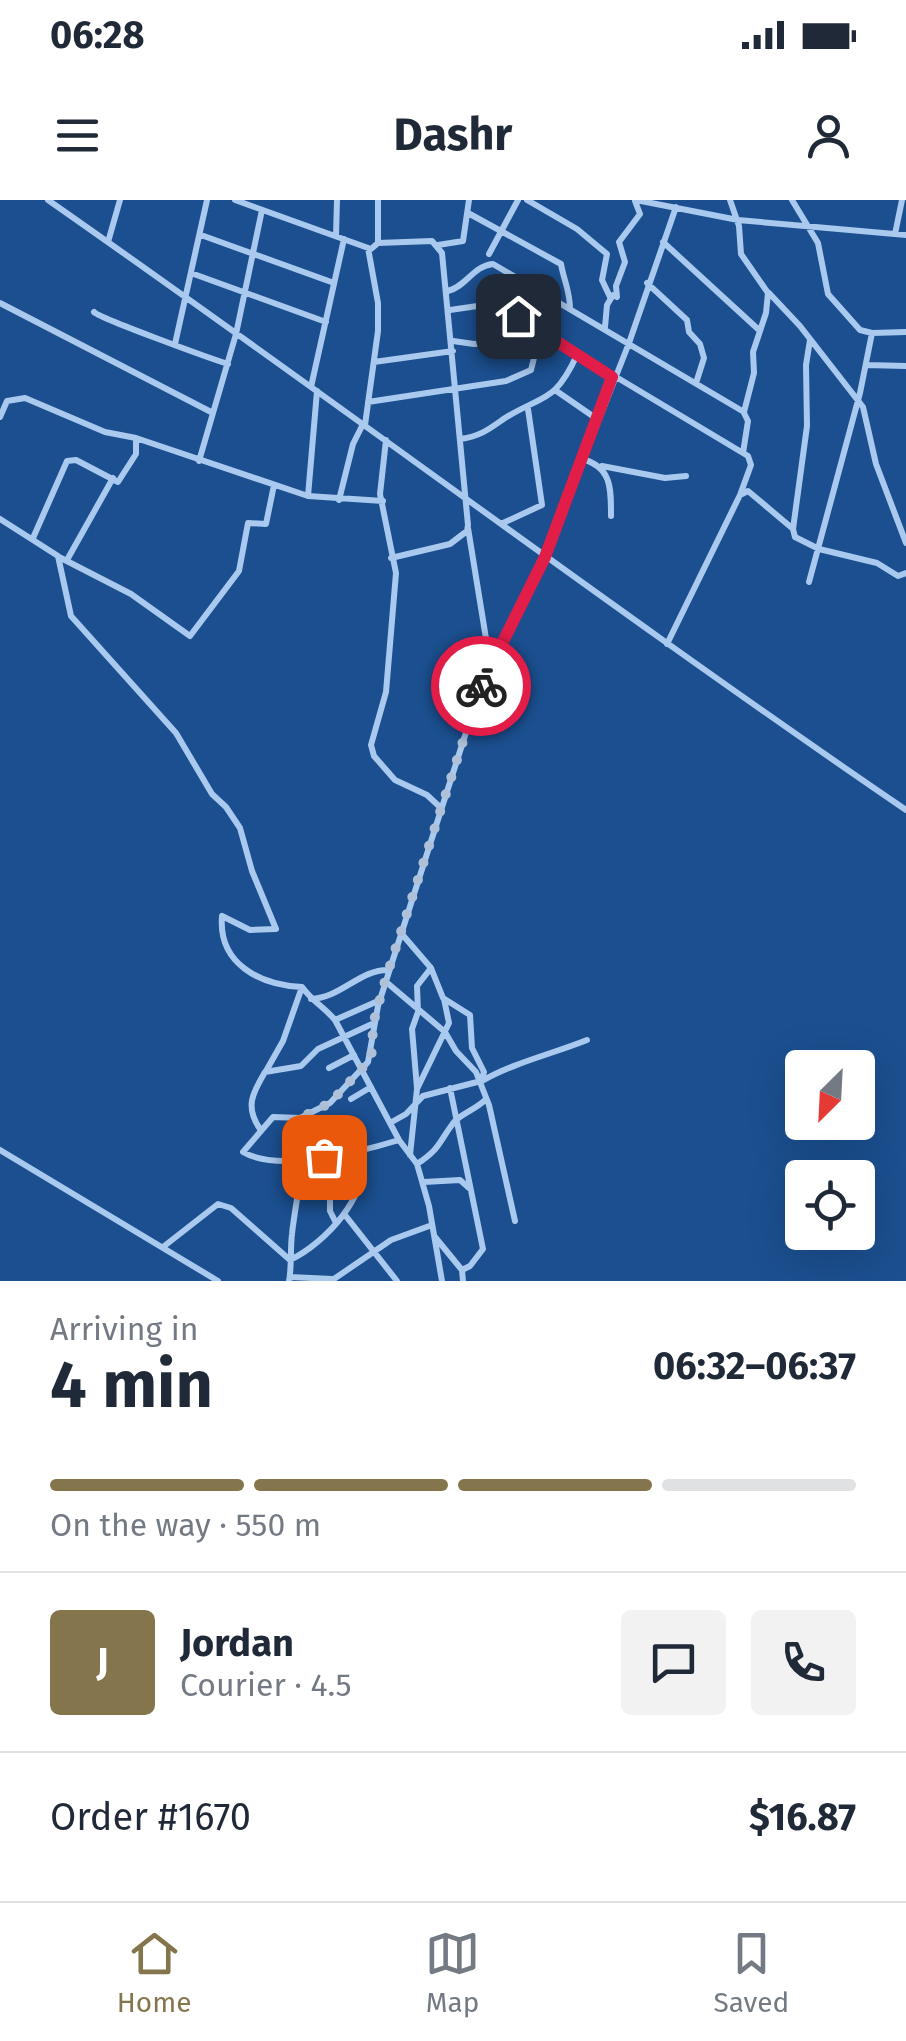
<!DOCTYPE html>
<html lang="en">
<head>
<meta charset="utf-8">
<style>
  :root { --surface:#fff; --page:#f2f2f3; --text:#1f2937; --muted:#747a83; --line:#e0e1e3; --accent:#84754c }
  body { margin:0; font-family:"Fira Sans",sans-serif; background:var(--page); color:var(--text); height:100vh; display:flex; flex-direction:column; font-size:38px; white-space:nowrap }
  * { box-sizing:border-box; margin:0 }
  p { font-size:32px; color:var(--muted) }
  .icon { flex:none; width:55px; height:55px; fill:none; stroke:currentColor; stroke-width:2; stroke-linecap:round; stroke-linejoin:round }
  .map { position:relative; height:1081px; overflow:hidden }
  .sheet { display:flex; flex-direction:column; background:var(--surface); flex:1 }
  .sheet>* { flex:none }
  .needle { width:65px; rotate:204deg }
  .buttons { position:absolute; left:785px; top:850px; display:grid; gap:20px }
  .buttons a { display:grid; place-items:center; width:90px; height:90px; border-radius:10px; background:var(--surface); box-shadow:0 10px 40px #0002; font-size:50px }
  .pin { position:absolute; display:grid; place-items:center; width:85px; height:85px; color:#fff; margin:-42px; border-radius:20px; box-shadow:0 5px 15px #0006 }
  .courier { position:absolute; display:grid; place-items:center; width:100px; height:100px; margin:-50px; border:8px solid #e11d48; border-radius:50%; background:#fff; color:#222; box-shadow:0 2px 12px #0007 }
  .head em { font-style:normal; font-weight:700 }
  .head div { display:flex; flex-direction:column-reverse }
  .head { display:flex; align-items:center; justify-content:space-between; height:170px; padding:0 50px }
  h1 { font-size:65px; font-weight:700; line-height:75px }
  .bar { display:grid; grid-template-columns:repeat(4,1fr); gap:15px 10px; align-content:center; height:120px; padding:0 50px }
  .bar i { height:12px; border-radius:8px; background:var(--line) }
  .bar .on { background:var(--accent) }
  .bar p { grid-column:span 4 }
  .line { display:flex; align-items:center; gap:25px; padding:0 50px; border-top:2px solid var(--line) }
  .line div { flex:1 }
  .round { display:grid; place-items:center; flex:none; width:105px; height:105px; border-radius:10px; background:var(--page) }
  .status { display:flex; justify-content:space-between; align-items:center; height:70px; padding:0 50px; background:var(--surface); direction:ltr }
  .status svg { height:28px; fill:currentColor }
  header { display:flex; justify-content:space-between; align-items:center; height:130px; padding:0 50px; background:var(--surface); font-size:45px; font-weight:700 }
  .dock { display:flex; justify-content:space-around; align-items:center; height:140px; border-top:2px solid var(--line); background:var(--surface); font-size:28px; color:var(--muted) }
  .dock a { display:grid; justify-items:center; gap:5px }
  .dock .on { color:var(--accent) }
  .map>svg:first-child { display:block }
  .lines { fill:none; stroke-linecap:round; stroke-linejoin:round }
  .minor { stroke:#a9c9ee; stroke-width:6 }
  .done { stroke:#afc1d8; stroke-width:10; stroke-dasharray:0 18 }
  .route { stroke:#e11d48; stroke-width:12 }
</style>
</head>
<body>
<div class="status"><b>06:28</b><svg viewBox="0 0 49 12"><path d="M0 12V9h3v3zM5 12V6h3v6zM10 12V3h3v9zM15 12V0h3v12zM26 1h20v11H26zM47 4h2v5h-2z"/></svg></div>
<header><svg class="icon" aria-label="menu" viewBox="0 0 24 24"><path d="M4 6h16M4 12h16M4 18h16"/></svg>Dashr<svg class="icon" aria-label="person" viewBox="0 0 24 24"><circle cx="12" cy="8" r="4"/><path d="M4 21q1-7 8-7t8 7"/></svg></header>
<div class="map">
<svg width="906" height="1081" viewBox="0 0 906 1081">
  <rect width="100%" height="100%" fill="#1b4f8f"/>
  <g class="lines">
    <path class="minor" d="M 48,0 C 336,201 616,412 906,610
      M 235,0 L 371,49 L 378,43 L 432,41 L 442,53 L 468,325 L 467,331 L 450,344 L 391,358
      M 527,0 L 577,29 L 607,54 L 602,80 L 610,97
      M 636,0 L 738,20 L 906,35
      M 792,0 L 818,43 L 828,94 L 860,130 L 872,133 L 860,193 L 809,382
      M 468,13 L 561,64 C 564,81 570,91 570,109
      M 895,34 L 902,0
      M 201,35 L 334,83
      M 336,36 L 337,0
      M 108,42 L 120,0
      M 663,42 L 759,130
      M 378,43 L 378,0
      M 438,45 L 463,41 L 469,0
      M 489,54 L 518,0
      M 191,73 L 326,122
      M 647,83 L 687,120 L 689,132 L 700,144 L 704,158 L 696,183
      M 448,91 C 467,86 473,66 493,64 L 744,212 L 754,173 L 753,152 L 766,113 L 768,93 L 741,54 L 739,26 L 730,0
      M 769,93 L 800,126 L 863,207 L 876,264 L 906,343
      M 0,103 L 213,213 L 236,134 L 262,10
      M 450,110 L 498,103 L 509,107 L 527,131 L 556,141 L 743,253 L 748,221 L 744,213
      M 94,112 C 99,118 209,158 228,164
      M 605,127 L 607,105 L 613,95 L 617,97 L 616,86 L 625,62 L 619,42 L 640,14 L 635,1
      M 872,133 L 906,132
      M 810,140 L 806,165 L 807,226 L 793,329 L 795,337 L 819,349 L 877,363 L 898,376 L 906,373
      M 453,141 L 474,144 L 540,138
      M 175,144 L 207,0
      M 374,162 L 453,151
      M 866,165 L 906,166
      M 311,187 L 344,39
      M 555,190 L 597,219
      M 368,202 L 506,181 L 531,170 L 539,138
      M 0,217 L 7,201 L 25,198 L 105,232 L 136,238 L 308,296 L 383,301
      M 365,225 L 378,131 L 378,103 L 368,48
      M 461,239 C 481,236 489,229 505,218 C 544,194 554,204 577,155
      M 386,240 L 380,294 L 396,373 L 386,492 L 371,545 L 374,556 L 395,580 L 427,595 L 441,608
      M 743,253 L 748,256 L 751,265 L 740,295 L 748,291 L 792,328
      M 582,259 C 612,267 611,289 611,316
      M 199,261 L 213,213
      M 602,266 L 665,278 L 686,276
      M 308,296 L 317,191
      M 339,300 L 353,244 L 363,224
      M 0,319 L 58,356 L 71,416 L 176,533 L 212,594 L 226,607 L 240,628 L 252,671 L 276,729 L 250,730 L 222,716
      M 503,323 L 542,305 L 528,209
      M 468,328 L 490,463
      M 33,338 L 67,261 L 76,260 L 118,282 L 136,254 L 136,238
      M 59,357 L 131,394 L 190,436 L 239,371 L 248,323 L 266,324 L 274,285
      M 67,360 L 113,278
      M 667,444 L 740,295
      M 222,716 C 218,764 260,785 302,787 C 313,802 324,807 335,820 L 399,940 L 417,964 L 429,1006 L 442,1081
      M 385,781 L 445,832 L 456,851 L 476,872 L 489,905 L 515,1021
      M 311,799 C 341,798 360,769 389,770
      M 335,820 L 378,801
      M 329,868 L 354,855
      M 266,871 L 283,841 L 302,787
      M 482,881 C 513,863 552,854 587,840
      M 417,888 L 412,829 L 418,812 L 417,786 L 431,768
      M 450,888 L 483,1049 L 470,1066 L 462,1070
      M 351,899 L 371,887
      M 300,918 L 330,903 L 368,862 L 378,806 L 481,486 L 545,357 L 629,143 L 676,7
      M 390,923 L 406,914 L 423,896 L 481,881 L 484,872 L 472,848 L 470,815 L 443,798 L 431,768 L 401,733
      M 260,929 C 245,907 252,894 265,872 L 301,866 L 318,849 L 372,824
      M 0,950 L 218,1081
      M 410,955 L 417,889 L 449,823 L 444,799
      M 417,964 C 441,948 438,943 454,922 C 462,913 477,909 486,899
      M 301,976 L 330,995 L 330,1011 L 336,1023
      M 424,982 L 460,980 L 469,988
      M 345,1015 L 397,1081
      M 435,1037 L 462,1070 L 463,1081
      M 163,1047 L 218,1004 L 231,1008 L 290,1060 C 324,1044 374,993 359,952
      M 290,1077 L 332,1079
      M 289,1081 C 292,1066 290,1050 292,1034 C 296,995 308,957 300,918 L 273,917 L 243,952 C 278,973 360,952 399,940
      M 331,1081 L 391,1040 L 432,1025"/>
  </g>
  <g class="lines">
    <path class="done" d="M 324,957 L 302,958 L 305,944 L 300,918 L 330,903 L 368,862 L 372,852 L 373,824 L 385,781 L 481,486"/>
    <path class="route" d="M 481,486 L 545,357 L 612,177 L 556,141 L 527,131 L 518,116"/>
  </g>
</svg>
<div class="buttons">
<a><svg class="needle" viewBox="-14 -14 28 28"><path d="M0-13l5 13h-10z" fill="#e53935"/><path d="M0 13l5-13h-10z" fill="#747a83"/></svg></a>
<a><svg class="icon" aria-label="locate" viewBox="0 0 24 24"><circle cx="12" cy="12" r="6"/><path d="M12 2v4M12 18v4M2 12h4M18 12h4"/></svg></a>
</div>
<div class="pin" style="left:324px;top:957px;background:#ea580c"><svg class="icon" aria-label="bag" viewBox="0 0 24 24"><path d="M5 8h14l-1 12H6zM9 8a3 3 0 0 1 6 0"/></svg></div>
<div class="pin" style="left:518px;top:116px;background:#1f2937"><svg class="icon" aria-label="home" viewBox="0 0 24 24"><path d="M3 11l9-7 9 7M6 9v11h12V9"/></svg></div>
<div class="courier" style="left:481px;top:486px"><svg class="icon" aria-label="bike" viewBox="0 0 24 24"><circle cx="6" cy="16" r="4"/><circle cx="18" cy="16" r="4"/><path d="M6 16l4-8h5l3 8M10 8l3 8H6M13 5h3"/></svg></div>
</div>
<section class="sheet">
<div class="head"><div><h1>4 min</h1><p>Arriving in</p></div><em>06:32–06:37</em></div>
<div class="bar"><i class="on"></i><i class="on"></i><i class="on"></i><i></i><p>On the way · 550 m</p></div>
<div class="line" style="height:180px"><b class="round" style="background:var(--accent);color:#fff">J</b><div><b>Jordan</b><p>Courier · 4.5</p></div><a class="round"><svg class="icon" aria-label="chat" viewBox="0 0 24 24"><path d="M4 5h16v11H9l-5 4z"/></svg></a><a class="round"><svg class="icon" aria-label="phone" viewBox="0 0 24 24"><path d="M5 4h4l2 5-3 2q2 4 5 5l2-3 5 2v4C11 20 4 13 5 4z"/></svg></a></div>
<div class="line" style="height:130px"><div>Order #1670</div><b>$16.87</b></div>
</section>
<nav class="dock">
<a class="on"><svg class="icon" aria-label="home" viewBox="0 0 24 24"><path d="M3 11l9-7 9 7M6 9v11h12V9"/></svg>Home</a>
<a><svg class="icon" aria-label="map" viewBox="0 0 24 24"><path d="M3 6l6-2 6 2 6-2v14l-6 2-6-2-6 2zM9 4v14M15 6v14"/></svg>Map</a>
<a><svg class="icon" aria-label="saved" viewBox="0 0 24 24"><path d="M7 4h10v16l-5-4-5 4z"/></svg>Saved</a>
</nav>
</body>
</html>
